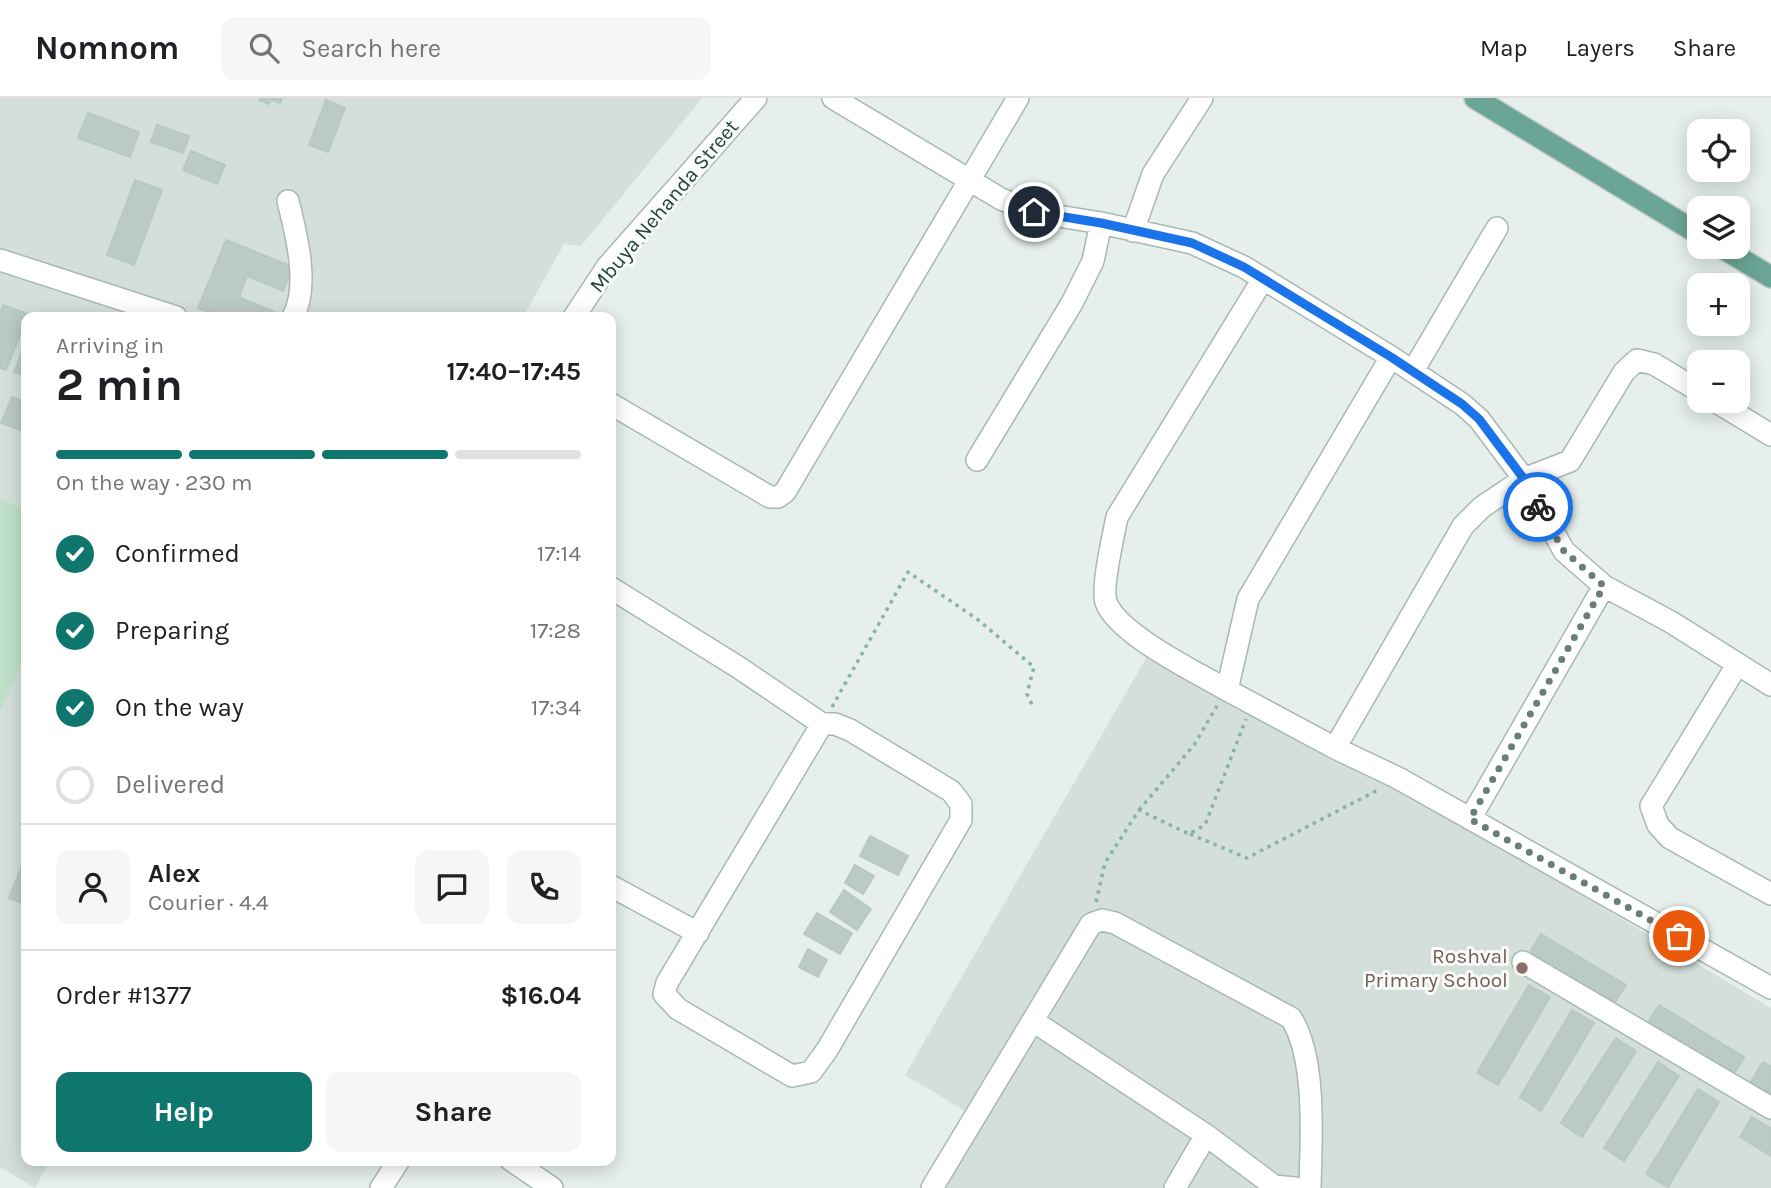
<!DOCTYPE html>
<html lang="en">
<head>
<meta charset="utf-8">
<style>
  :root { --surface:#fff; --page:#f6f6f6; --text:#202124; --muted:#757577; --line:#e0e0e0; --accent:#0f766e }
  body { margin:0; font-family:Karla,sans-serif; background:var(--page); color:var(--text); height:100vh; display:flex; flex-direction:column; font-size:26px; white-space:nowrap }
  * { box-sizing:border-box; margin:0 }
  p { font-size:23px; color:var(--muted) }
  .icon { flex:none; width:38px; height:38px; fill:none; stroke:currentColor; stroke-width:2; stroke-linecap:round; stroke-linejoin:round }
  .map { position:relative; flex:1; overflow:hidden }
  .drawer { position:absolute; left:21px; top:214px; width:595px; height:854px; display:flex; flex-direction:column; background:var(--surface); border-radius:14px; box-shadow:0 4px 18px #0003 }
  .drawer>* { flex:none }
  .controls { position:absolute; left:1687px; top:21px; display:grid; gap:14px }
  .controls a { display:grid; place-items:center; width:63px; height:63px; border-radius:14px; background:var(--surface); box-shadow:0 4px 18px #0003; font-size:35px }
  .pin { position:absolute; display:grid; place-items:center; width:60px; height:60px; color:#fff; margin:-30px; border:4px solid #fff; border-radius:50%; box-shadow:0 2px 7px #0007 }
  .courier { position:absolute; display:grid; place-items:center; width:70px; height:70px; margin:-35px; border:5px solid #1a73e8; border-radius:50%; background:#fff; color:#222; box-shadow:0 2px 9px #0007 }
  .summary em { font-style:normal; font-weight:700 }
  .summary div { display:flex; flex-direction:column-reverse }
  .summary { display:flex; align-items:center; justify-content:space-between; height:119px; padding:0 35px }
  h1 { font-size:46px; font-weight:700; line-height:52px }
  .bar { display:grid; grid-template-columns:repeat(4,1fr); gap:10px 7px; align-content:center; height:84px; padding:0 35px }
  .bar i { height:9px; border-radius:5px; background:var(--line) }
  .bar .current { background:var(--accent) }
  .bar p { grid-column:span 4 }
  .line { display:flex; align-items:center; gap:18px; padding:0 35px; border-top:2px solid var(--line) }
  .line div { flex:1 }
  .round { display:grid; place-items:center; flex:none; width:74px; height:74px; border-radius:14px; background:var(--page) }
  ol { padding:0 35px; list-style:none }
  li { display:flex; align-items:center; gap:21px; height:77px }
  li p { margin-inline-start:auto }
  li .icon { padding:7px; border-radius:50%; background:var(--accent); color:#fff; stroke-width:4 }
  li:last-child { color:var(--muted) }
  li i { width:38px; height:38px; border:4px solid var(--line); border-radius:50% }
  .cta { display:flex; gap:14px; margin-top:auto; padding:14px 35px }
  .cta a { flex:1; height:80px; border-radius:14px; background:var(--accent); color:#fff; font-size:28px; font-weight:700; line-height:80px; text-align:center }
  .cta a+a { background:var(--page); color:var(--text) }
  header { display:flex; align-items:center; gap:42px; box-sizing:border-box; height:98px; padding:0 35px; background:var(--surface); border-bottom:2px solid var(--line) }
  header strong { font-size:33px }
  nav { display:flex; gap:38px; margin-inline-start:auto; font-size:24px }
  .search { width:490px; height:63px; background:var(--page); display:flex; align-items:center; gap:18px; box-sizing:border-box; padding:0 24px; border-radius:14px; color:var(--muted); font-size:26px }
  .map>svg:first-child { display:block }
  .built { fill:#d4dfda }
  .green { fill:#bfe0c8 }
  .building { fill:#bbcac4; stroke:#b8c9c2; stroke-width:2 }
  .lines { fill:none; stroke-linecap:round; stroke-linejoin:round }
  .minor-casing { stroke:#a8b8b2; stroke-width:24 }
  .major-casing { stroke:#c2cac8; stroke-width:24 }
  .path { stroke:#86b3a5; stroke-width:3.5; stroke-dasharray:3.5 5; stroke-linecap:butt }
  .minor { stroke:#fff; stroke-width:21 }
  .major { stroke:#6aa596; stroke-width:21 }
  .done { stroke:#687f78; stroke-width:7; stroke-dasharray:0 12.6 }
  .route { stroke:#1a73e8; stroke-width:9 }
  .education-dot { fill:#8d6e63; stroke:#f7fbf9; stroke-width:2.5 }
  .labels { text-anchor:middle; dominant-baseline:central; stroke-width:6; stroke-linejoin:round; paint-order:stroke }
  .street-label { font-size:21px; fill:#24423a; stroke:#f7fbf9 }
  .education-label { font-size:21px; fill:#785e54; stroke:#f7fbf9; text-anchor:end }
</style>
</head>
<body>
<header>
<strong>Nomnom</strong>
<div class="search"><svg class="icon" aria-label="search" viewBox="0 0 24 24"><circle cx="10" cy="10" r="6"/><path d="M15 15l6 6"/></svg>Search here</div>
<nav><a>Map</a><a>Layers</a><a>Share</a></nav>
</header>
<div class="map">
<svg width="1771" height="1090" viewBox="0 0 1771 1090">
  <rect width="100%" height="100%" fill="#e6efeb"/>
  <path class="built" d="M 0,0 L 702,0 L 581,148 L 564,146 L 523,219 L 26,219 L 26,1062 L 50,1062 L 35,1090 L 0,1069 Z
    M 1149,555 L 1399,688 L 1771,910 L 1771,1090 L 943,1090 L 982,1023 L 905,977 Z"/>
  <path class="green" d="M 0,401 L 26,412 L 26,553 L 0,613 Z"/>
  <path class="building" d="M 260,0 L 282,0 L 280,5 L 271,1 L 269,6 L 259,2 Z
    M 326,2 L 345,10 L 328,54 L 309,47 Z
    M 88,15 L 139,34 L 130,59 L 78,40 Z
    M 157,27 L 189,38 L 183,55 L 151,44 Z
    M 191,53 L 225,67 L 217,86 L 183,72 Z
    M 135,82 L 162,92 L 134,167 L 107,157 Z
    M 226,142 L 293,169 L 283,193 L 247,178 L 239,199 L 274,214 L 272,219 L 220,219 L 198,210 Z
    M 3,207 L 28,216 L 6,272 L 0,270 L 0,214 Z
    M 26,244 L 26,278 L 14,274 Z
    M 12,299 L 26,304 L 26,334 L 1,325 Z
    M 870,738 L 908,758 L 898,777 L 860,758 Z
    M 26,758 L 26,807 L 9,800 Z
    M 855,767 L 874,778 L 863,796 L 845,785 Z
    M 844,792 L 871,811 L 857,832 L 830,814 Z
    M 817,815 L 852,835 L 840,856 L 804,836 Z
    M 1541,836 L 1626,887 L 1612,909 L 1528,858 Z
    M 808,851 L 827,862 L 818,879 L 799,869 Z
    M 1529,887 L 1550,899 L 1498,987 L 1477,975 Z
    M 1659,907 L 1744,959 L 1732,979 L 1646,927 Z
    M 1572,912 L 1594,925 L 1541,1013 L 1520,999 Z
    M 1616,940 L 1636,953 L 1582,1039 L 1561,1025 Z
    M 1658,964 L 1679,978 L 1624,1063 L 1604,1050 Z
    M 1763,964 L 1771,969 L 1771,1002 L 1748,989 Z
    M 1698,991 L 1719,1004 L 1668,1089 L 1646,1076 Z
    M 1752,1019 L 1771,1031 L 1771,1058 L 1740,1039 Z"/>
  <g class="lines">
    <defs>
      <path id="minor" d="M 833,0 L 1001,101 L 1034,114 L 1101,125 L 1192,145 L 1244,169 L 1391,259 L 1462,306 L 1479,321 L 1524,381 L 1564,453 L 1604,488 L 1671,524 L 1771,587
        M 288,103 C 296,135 310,188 293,219
        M 1133,133 L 1153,76 L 1202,0
        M 0,162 L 176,219
        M 574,219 L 607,169 L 756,0
        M 1413,273 L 1497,130
        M 1699,293 L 1654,266 L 1637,262 L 1624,274 L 1570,363 L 1524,381 L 1482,409 L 1463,428 L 1335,650 L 1398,680 L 1771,890
        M 1715,303 L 1771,337
        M 611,306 L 770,399 L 778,399 L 785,394 L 1018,0
        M 977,362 L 1072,205 L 1093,163 L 1101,125
        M 611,490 L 738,569 L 822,626
        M 1737,567 L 1651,708 L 1658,727 L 1670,740 L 1771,796
        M 1227,592 C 1198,575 1117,536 1106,504 C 1101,490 1114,435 1117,419 L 1263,181
        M 822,626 L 835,626 L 850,632 L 951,693 L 961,706 L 961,722 L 827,952 L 811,974 L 792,978 L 678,911 L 664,896 L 667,885 Z
        M 1335,650 L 1227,592 L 1248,501 L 1391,259
        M 1470,721 L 1604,488
        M 611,788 L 698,835
        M 1523,864 L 1771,1010
        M 1033,923 L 1206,1037 L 1274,1088 L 1295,1090
        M 511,1062 L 552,1090
        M 381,1090 L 399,1062
        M 932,1090 L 1091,826 L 1102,822 L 1115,825 L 1291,920 C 1317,961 1311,1042 1310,1090
        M 1175,1090 L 1206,1037"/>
      <path id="major" d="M 1475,0 L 1699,136
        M 1721,149 L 1771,179"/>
    </defs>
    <use href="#minor" class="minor-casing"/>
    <use href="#major" class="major-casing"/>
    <path class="path" d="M 832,609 L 908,474 L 977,521 L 1034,569 L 1027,596 L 1033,609
      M 1139,712 L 1194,647 L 1217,608
      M 1190,736 L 1247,760 L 1378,692
      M 1096,804 L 1105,765 L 1139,712 L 1189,736 L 1205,727 L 1246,621"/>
    <use href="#minor" class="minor"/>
    <use href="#major" class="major"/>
  </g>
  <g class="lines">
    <path class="done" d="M 1538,409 L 1564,453 L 1604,488 L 1470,721 L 1679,838"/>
    <path class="route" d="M 1034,114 L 1101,125 L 1192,145 L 1244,169 L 1391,259 L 1462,306 L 1479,321 L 1524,381 L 1538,409"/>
  </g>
  <circle class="education-dot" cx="1522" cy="870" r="7"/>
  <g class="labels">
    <g class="street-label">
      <text transform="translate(664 108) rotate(-50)">Mbuya Nehanda Street</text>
    </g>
    <g class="education-label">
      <text x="1508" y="858">Roshval<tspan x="1508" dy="24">Primary School</tspan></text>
    </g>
  </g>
</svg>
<div class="controls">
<a><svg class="icon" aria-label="locate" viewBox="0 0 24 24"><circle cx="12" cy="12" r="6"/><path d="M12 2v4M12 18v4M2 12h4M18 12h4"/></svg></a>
<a><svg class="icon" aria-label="layers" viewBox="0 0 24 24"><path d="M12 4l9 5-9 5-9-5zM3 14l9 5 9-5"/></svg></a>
<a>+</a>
<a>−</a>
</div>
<div class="pin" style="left:1679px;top:838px;background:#ea580c"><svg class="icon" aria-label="bag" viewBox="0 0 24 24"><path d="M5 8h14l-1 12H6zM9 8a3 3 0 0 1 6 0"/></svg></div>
<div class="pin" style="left:1034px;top:114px;background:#1f2937"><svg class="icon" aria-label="home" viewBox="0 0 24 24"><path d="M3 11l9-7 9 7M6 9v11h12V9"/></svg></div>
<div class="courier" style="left:1538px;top:409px"><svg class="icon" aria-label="bike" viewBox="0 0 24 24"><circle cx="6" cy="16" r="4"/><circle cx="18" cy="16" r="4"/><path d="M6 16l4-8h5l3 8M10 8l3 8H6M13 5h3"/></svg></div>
<section class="drawer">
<div class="summary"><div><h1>2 min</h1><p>Arriving in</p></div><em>17:40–17:45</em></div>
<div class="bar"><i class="current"></i><i class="current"></i><i class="current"></i><i></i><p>On the way · 230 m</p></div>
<ol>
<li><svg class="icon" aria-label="check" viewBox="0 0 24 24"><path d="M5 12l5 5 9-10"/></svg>Confirmed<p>17:14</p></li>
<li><svg class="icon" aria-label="check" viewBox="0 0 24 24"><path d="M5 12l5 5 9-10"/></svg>Preparing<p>17:28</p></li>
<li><svg class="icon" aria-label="check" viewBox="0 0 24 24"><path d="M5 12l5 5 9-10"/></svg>On the way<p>17:34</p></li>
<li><i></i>Delivered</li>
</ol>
<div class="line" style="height:126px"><a class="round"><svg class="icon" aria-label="person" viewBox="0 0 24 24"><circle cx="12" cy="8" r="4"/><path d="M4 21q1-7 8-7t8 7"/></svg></a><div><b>Alex</b><p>Courier · 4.4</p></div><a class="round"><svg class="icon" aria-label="chat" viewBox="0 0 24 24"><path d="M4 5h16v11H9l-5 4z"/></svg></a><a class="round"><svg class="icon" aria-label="phone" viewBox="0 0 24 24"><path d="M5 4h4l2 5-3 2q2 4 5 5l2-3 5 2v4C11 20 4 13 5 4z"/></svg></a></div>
<div class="line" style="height:91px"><div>Order #1377</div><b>$16.04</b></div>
<div class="cta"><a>Help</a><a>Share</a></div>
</section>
</div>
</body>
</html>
